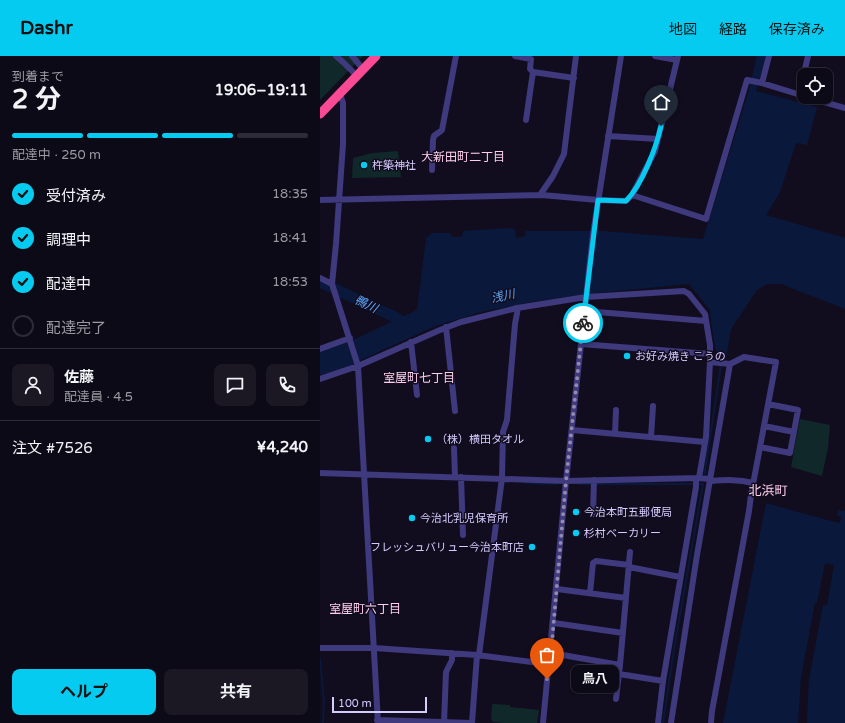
<!DOCTYPE html>
<html lang="ja">
<head>
<meta charset="utf-8">
<style>
  :root { --surface:#0d0a17; --page:#1b1824; --text:#f1f3f6; --muted:#9a9aa1; --line:#2d2b36; --accent:#05cbf0 }
  body { margin:0; font-family:"Varela Round","Noto Sans JP",sans-serif; background:var(--page); color:var(--text); height:100vh; display:flex; flex-direction:column; font-size:15px; white-space:nowrap }
  * { box-sizing:border-box; margin:0 }
  p { font-size:13px; color:var(--muted) }
  .icon { flex:none; width:22px; height:22px; fill:none; stroke:currentColor; stroke-width:2; stroke-linecap:round; stroke-linejoin:round }
  .map { position:relative; flex:1; overflow:hidden }
  .sheet { display:flex; flex-direction:column; background:var(--surface); width:320px }
  .sheet>* { flex:none }
  .fabs { position:absolute; left:477px; top:12px; display:grid; gap:8px }
  .fabs a { display:grid; place-items:center; width:36px; height:36px; border-radius:8px; background:var(--surface); box-shadow:0 1px 3px #0004,0 0 0 1px var(--line); font-size:20px }
  .scale { position:absolute; left:12px; bottom:10px; width:95px; box-sizing:border-box; padding-left:4px; border:2px solid #d5ccfe; border-top:0; font-size:11px; line-height:14px; white-space:nowrap; color:#d5ccfe; -webkit-text-stroke:3px #110d1f; paint-order:stroke }
  .pin { position:absolute; display:grid; place-items:center; width:34px; height:34px; color:#fff; margin:-41px -17px; border-radius:50% 50% 50% 0; rotate:-45deg; box-shadow:0 0 4px #0007 }
  .pin .icon { rotate:45deg }
  .courier { position:absolute; display:grid; place-items:center; width:40px; height:40px; margin:-20px; border:3px solid #05cbf0; border-radius:50%; background:#fff; color:#222; box-shadow:0 1px 5px #0007 }
  .bubble { position:absolute; height:28px; border-radius:8px; background:var(--surface); box-shadow:0 1px 3px #0004,0 0 0 1px var(--line); font-size:13px; font-weight:700; line-height:28px; text-align:center }
  .head em { font-style:normal; font-weight:700 }
  .head div { display:flex; flex-direction:column-reverse }
  .head { display:flex; align-items:center; justify-content:space-between; height:68px; padding:0 12px }
  h1 { font-size:26px; font-weight:700; line-height:30px }
  .bar { display:grid; grid-template-columns:repeat(4,1fr); gap:6px 4px; align-content:center; height:48px; padding:0 12px }
  .bar i { height:5px; border-radius:3px; background:var(--line) }
  .bar .on { background:var(--accent) }
  .bar p { grid-column:span 4 }
  .line { display:flex; align-items:center; gap:10px; padding:0 12px; border-top:1px solid var(--line) }
  .line div { flex:1 }
  .round { display:grid; place-items:center; flex:none; width:42px; height:42px; border-radius:8px; background:var(--page) }
  ol { padding:0 12px; list-style:none }
  li { display:flex; align-items:center; gap:12px; height:44px }
  li p { margin-inline-start:auto }
  li .icon { padding:4px; border-radius:50%; background:var(--accent); color:#111; stroke-width:4 }
  li:last-child { color:var(--muted) }
  li i { width:22px; height:22px; border:2px solid var(--line); border-radius:50% }
  .cta { display:flex; gap:8px; margin-top:auto; padding:8px 12px }
  .cta a { flex:1; height:46px; border-radius:8px; background:var(--accent); color:#111; font-size:16px; font-weight:700; line-height:46px; text-align:center }
  .cta a+a { background:var(--page); color:var(--text) }
  header { display:flex; align-items:center; gap:24px; box-sizing:border-box; height:56px; padding:0 20px; background:var(--accent); color:#111 }
  header strong { font-size:19px }
  nav { display:flex; gap:22px; margin-inline-start:auto; font-size:14px }
  main { display:flex; flex:1; min-height:0 }
  .map>svg:first-child { display:block }
  .green { fill:#102829 }
  .water { fill:#0a193b }
  .lines { fill:none; stroke-linecap:round; stroke-linejoin:round }
  .stream { stroke:#0a193b; stroke-width:2 }
  .river { stroke:#0a193b; stroke-width:11 }
  .minor { stroke:#3f397d; stroke-width:6 }
  .highway { stroke:#fb4a94; stroke-width:9 }
  .done { stroke:#9089b0; stroke-width:4; stroke-dasharray:0 7.2 }
  .route { stroke:#05cbf0; stroke-width:5 }
  .poi-dot { fill:#05cbf0; stroke:#110d1f; stroke-width:1.5 }
  .labels { text-anchor:middle; dominant-baseline:central; stroke-width:3; stroke-linejoin:round; paint-order:stroke }
  .poi-label { font-size:11px; fill:#d5ccfe; stroke:#110d1f; text-anchor:start }
  .neighbourhood-label { font-size:12px; fill:#feceea; stroke:#110d1f }
  .water-label { font-size:12px; font-style:italic; fill:#5da8fb; stroke:#110d1f }
  .quarter-label { font-size:13px; fill:#feceea; stroke:#110d1f }
</style>
</head>
<body>
<header>
<strong>Dashr</strong>
<nav><a>地図</a><a>経路</a><a>保存済み</a></nav>
</header>
<main>
<section class="sheet">
<div class="head"><div><h1>2 分</h1><p>到着まで</p></div><em>19:06–19:11</em></div>
<div class="bar"><i class="on"></i><i class="on"></i><i class="on"></i><i></i><p>配達中 · 250 m</p></div>
<ol>
<li><svg class="icon" aria-label="check" viewBox="0 0 24 24"><path d="M5 12l5 5 9-10"/></svg>受付済み<p>18:35</p></li>
<li><svg class="icon" aria-label="check" viewBox="0 0 24 24"><path d="M5 12l5 5 9-10"/></svg>調理中<p>18:41</p></li>
<li><svg class="icon" aria-label="check" viewBox="0 0 24 24"><path d="M5 12l5 5 9-10"/></svg>配達中<p>18:53</p></li>
<li><i></i>配達完了</li>
</ol>
<div class="line" style="height:72px"><a class="round"><svg class="icon" aria-label="person" viewBox="0 0 24 24"><circle cx="12" cy="8" r="4"/><path d="M4 21q1-7 8-7t8 7"/></svg></a><div><b>佐藤</b><p>配達員 · 4.5</p></div><a class="round"><svg class="icon" aria-label="chat" viewBox="0 0 24 24"><path d="M4 5h16v11H9l-5 4z"/></svg></a><a class="round"><svg class="icon" aria-label="phone" viewBox="0 0 24 24"><path d="M5 4h4l2 5-3 2q2 4 5 5l2-3 5 2v4C11 20 4 13 5 4z"/></svg></a></div>
<div class="line" style="height:52px"><div>注文 #7526</div><b>¥4,240</b></div>
<div class="cta"><a>ヘルプ</a><a>共有</a></div>
</section>
<div class="map">
<svg width="525" height="667" viewBox="0 0 525 667">
  <rect width="100%" height="100%" fill="#110d1f"/>
  <path class="green" d="M 0,0 L 43,0 L 0,44 Z
    M 78,95 L 81,121 L 32,122 L 33,102 L 52,97 Z
    M 480,363 L 510,369 L 508,392 L 502,420 L 471,411 Z
    M 172,648 L 190,649 L 190,651 L 219,654 L 217,667 L 183,667 L 173,666 L 171,663 Z"/>
  <path class="water" d="M 437,0 L 446,0 L 436,35 L 497,51 L 487,89 L 476,87 L 460,136 L 446,159 L 525,182 L 525,253 L 461,228 L 447,228 L 437,234 L 411,273 L 406,303 L 397,302 L 391,266 L 390,254 L 369,228 L 276,237 L 212,246 L 161,256 L 113,271 L 43,303 L 32,310 L 0,319 L 0,296 L 37,282 L 97,254 L 106,182 L 112,177 L 130,177 L 132,181 L 142,181 L 143,175 L 188,172 L 195,173 L 196,182 L 205,180 L 206,175 L 282,175 L 383,183 L 429,34 Z
    M 446,447 L 518,467 L 520,466 L 521,461 L 517,459 L 519,454 L 525,455 L 525,667 L 487,667 L 489,624 L 503,549 L 507,549 L 514,509 L 505,507 L 497,547 L 495,547 L 481,621 L 478,667 L 403,667 Z"/>
  <g class="lines">
    <path class="stream" d="M 384,421 L 402,302
      M 205,427 L 237,428
      M 259,428 L 383,428
      M 0,603 L 4,646 L 3,667
      M 343,667 L 355,587 L 383,428"/>
    <path class="river" d="M 0,226 L 77,262 L 88,271"/>
    <path class="minor" d="M 16,0 L 24,7 L 37,20
      M 32,0 L 43,13
      M 195,0 L 211,3 L 210,13 L 213,16 L 254,22
      M 335,0 L 357,4
      M 442,27 L 449,0
      M 20,38 L 23,47 L 23,88 L 16,188 L 12,228 L 38,310 L 58,667
      M 479,39 L 488,0
      M 487,41 L 525,52
      M 206,64 L 213,16
      M 288,80 L 338,83
      M 112,114 L 113,84 L 114,80 L 122,74 L 136,0
      M 220,139 L 233,120 L 244,98 L 256,0
      M 312,139 L 386,163 L 427,24 L 442,27 L 484,40
      M 0,144 L 222,139 L 278,144 L 306,145 L 312,139 L 335,95 L 358,0
      M 0,222 L 12,228
      M 265,255 L 386,265
      M 126,271 L 135,355
      M 91,286 L 97,339
      M 261,288 L 390,298
      M 0,293 L 30,282
      M 390,306 L 410,308 L 424,301 L 456,306 L 431,439 L 429,455 L 392,655 L 391,667
      M 0,323 L 38,310 L 120,274 L 141,266 L 197,252 L 266,241 L 364,235 L 369,238 L 385,258 L 390,289 L 390,306 L 386,381 L 379,422
      M 444,370 L 474,376
      M 252,374 L 385,386
      M 295,378 L 296,354
      M 331,381 L 333,350
      M 440,391 L 470,397 L 478,354 L 448,348
      M 134,392 L 135,421
      M 0,417 L 246,425 L 379,422 L 390,423
      M 141,421 L 143,479
      M 390,425 C 405,424 418,423 433,427
      M 273,458 L 274,424
      M 309,511 L 360,521
      M 237,533 L 306,542
      M 270,537 L 273,507 L 276,505 L 309,509
      M 234,567 L 303,577
      M 0,592 L 54,592 L 157,599 L 228,608
      M 231,597 L 300,609 L 299,618 L 343,625
      M 159,599 L 182,422 L 183,376 L 187,364 L 195,268 L 198,252
      M 300,609 L 310,496
      M 296,643 L 299,618
      M 57,664 L 152,667 L 157,599
      M 124,667 L 126,616 L 132,604 L 132,597
      M 223,667 L 246,425 L 273,178 L 301,0
      M 338,667 L 343,625 L 376,431 L 376,422
      M 351,667 L 377,499 L 410,308"/>
    <path class="highway" d="M 0,58 L 56,0"/>
  </g>
  <g class="lines">
    <path class="done" d="M 227,623 L 231,597 L 246,425 L 263,267"/>
    <path class="route" d="M 263,267 L 278,144 L 306,145 C 322,129 336,92 341,70"/>
  </g>
  <g class="poi-dot">
    <circle cx="44" cy="109" r="4"/>
    <circle cx="307" cy="300" r="4"/>
    <circle cx="108" cy="383" r="4"/>
    <circle cx="256" cy="456" r="4"/>
    <circle cx="92" cy="462" r="4"/>
    <circle cx="256" cy="477" r="4"/>
    <circle cx="212" cy="491" r="4"/>
  </g>
  <g class="labels">
    <g class="poi-label">
      <text x="52" y="109">杵築神社</text>
      <text x="315" y="300">お好み焼き こうの</text>
      <text x="116" y="383">（株）横田タオル</text>
      <text x="264" y="456">今治本町五郵便局</text>
      <text x="100" y="462">今治北乳児保育所</text>
      <text x="264" y="477">杉村ベーカリー</text>
      <text x="204" y="491" text-anchor="end">フレッシュバリュー今治本町店</text>
    </g>
    <g class="neighbourhood-label">
      <text x="143" y="101">大新田町二丁目</text>
      <text x="99" y="322">室屋町七丁目</text>
      <text x="45" y="553">室屋町六丁目</text>
    </g>
    <g class="water-label">
      <text transform="translate(183 240) rotate(-12)">浅川</text>
      <text transform="translate(46 248) rotate(25)">鴨川</text>
    </g>
    <g class="quarter-label">
      <text x="448" y="435">北浜町</text>
    </g>
  </g>
</svg>
<div class="fabs">
<a><svg class="icon" aria-label="locate" viewBox="0 0 24 24"><circle cx="12" cy="12" r="6"/><path d="M12 2v4M12 18v4M2 12h4M18 12h4"/></svg></a>
</div>
<div class="scale">100 m</div>
<div class="pin" style="left:227px;top:623px;background:#ea580c"><svg class="icon" aria-label="bag" viewBox="0 0 24 24"><path d="M5 8h14l-1 12H6zM9 8a3 3 0 0 1 6 0"/></svg></div>
<div class="pin" style="left:341px;top:70px;background:#1f2937"><svg class="icon" aria-label="home" viewBox="0 0 24 24"><path d="M3 11l9-7 9 7M6 9v11h12V9"/></svg></div>
<div class="courier" style="left:263px;top:267px"><svg class="icon" aria-label="bike" viewBox="0 0 24 24"><circle cx="6" cy="16" r="4"/><circle cx="18" cy="16" r="4"/><path d="M6 16l4-8h5l3 8M10 8l3 8H6M13 5h3"/></svg></div>
<div class="bubble" style="left:251px;top:609px;width:48px">鳥八</div>
</div>
</main>
</body>
</html>
